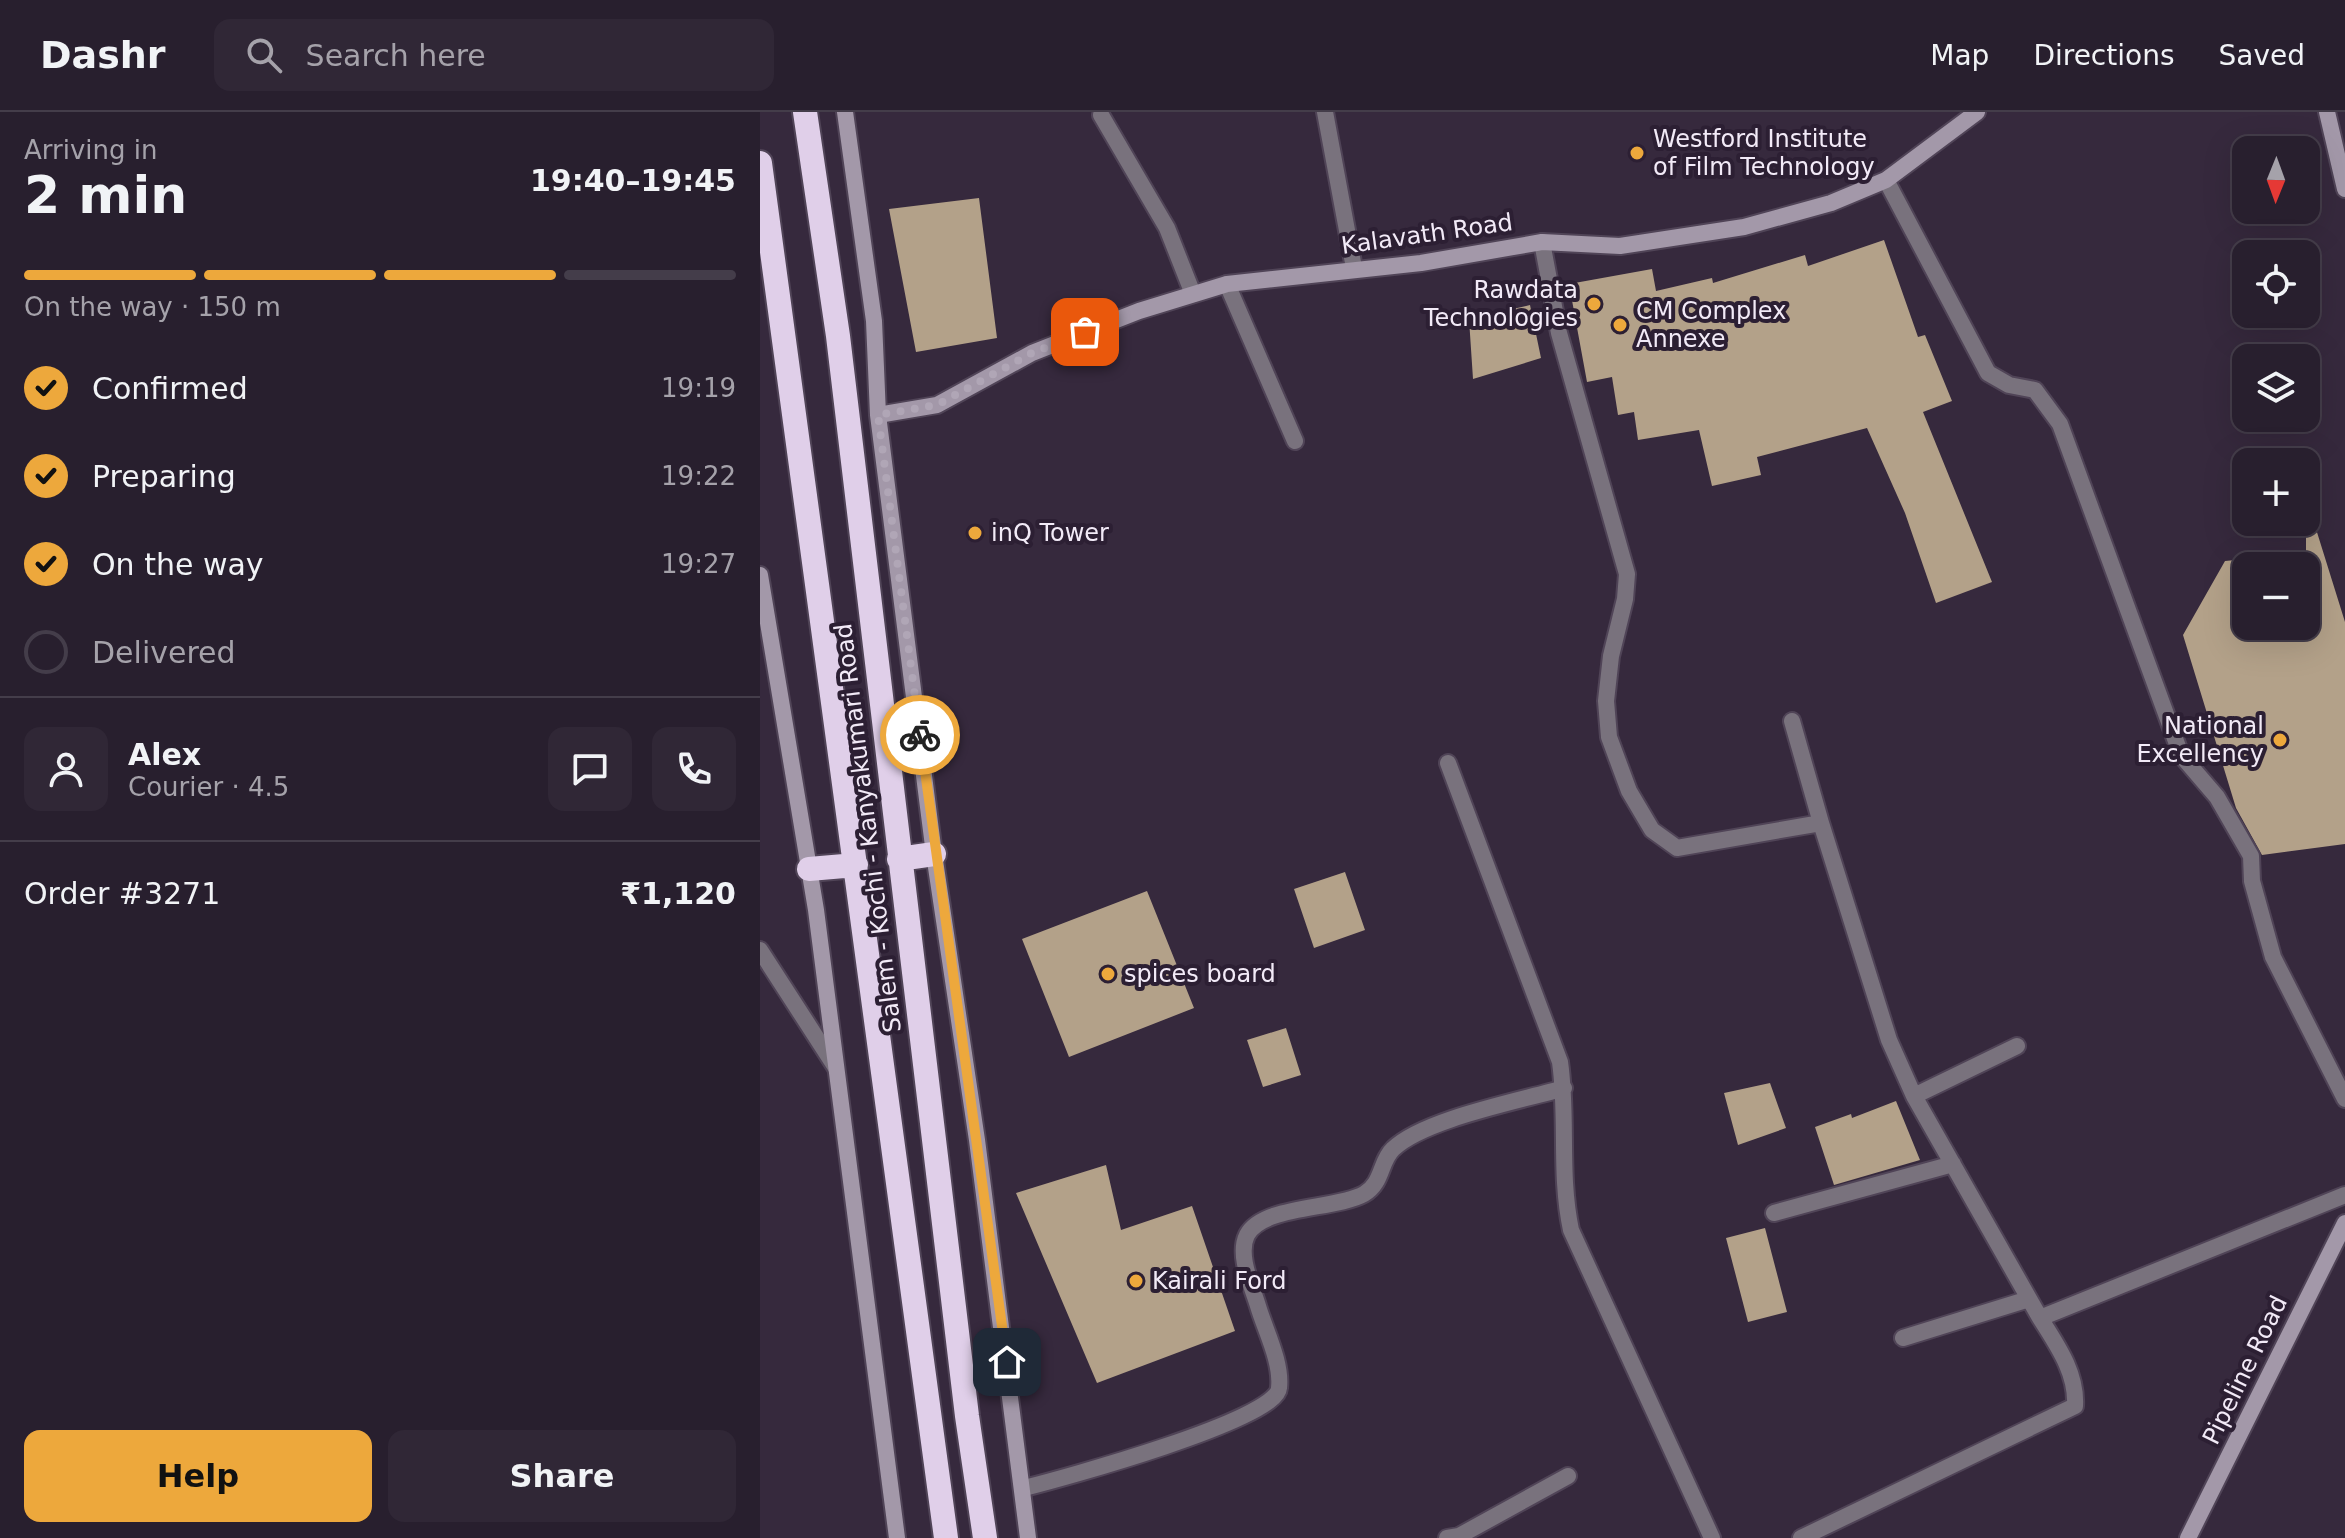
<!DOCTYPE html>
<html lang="en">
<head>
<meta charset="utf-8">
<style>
  :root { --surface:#281f2e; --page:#302736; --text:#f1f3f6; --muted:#a5a2aa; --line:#443d4a; --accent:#eda83c }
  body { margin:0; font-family:"DejaVu Sans",sans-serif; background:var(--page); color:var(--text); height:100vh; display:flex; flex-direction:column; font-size:30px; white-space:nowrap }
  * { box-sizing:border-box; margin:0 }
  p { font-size:26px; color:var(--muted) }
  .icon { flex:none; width:44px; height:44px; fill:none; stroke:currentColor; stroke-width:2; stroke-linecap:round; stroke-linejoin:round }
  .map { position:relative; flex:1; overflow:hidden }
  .sheet { display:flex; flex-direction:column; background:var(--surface); width:760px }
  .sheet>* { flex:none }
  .needle { width:52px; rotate:181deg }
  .fabs { position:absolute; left:1472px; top:24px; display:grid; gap:16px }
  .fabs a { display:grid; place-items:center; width:88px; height:88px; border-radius:16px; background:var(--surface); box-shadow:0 8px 32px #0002,0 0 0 2px var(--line); font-size:40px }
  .pin { position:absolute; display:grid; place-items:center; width:68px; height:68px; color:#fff; margin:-34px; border-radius:16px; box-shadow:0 4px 12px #0006 }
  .courier { position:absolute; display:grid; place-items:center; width:80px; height:80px; margin:-40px; border:6px solid #eda83c; border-radius:50%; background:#fff; color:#222; box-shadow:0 2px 10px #0007 }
  .overview em { font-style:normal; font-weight:700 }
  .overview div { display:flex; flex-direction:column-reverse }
  .overview { display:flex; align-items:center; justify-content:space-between; height:136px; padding:0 24px }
  h1 { font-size:52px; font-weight:700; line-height:60px }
  .bar { display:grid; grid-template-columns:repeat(4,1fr); gap:12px 8px; align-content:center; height:96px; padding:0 24px }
  .bar i { height:10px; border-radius:6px; background:var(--line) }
  .bar .active { background:var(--accent) }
  .bar p { grid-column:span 4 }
  .line { display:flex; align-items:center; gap:20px; padding:0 24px; border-top:2px solid var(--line) }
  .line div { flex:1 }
  .round { display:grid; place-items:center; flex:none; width:84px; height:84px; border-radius:16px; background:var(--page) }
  ol { padding:0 24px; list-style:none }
  li { display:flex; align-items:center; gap:24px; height:88px }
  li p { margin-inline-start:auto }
  li .icon { padding:8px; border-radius:50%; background:var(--accent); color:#111; stroke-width:4 }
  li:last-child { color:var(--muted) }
  li i { width:44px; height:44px; border:4px solid var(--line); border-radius:50% }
  .primary-button { display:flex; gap:16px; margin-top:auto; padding:16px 24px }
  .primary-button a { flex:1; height:92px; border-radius:16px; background:var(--accent); color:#111; font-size:32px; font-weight:700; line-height:92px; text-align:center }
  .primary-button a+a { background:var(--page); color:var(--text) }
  header { display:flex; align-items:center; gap:48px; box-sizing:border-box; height:112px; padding:0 40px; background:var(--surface); border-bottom:2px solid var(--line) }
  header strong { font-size:38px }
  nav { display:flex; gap:44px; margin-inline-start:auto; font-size:28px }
  .search { width:560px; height:72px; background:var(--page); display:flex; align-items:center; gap:20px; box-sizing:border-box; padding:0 28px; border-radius:16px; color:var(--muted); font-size:30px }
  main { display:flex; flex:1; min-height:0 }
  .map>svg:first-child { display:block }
  .building { fill:#b3a189 }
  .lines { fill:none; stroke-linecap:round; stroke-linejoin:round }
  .street-casing { stroke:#504457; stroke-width:20 }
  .secondary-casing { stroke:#504457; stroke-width:20 }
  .highway-casing { stroke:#504457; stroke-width:28 }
  .street { stroke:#79727d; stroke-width:16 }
  .secondary { stroke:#a398a9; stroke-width:16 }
  .highway { stroke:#e0cfe9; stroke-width:24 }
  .done { stroke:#b0a6b6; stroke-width:8; stroke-dasharray:0 14.4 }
  .route { stroke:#eda83c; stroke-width:10 }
  .poi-dot { fill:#eda83c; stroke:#2c1f33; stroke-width:3 }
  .labels { text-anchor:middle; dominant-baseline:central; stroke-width:8; stroke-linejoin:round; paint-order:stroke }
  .poi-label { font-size:24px; fill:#f2eaf7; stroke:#2c1f33; text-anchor:start }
  .street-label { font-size:24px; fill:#f2eaf7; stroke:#2c1f33 }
</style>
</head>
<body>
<header>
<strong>Dashr</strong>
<div class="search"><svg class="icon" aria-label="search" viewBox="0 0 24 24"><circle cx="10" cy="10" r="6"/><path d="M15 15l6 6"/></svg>Search here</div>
<nav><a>Map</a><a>Directions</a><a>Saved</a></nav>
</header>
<main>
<section class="sheet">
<div class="overview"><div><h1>2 min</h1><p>Arriving in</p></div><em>19:40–19:45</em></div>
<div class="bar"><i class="active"></i><i class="active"></i><i class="active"></i><i></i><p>On the way · 150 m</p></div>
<ol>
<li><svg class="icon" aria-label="check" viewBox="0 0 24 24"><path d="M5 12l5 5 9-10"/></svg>Confirmed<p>19:19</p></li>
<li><svg class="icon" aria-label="check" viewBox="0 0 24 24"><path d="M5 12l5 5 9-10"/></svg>Preparing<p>19:22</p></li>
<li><svg class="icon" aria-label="check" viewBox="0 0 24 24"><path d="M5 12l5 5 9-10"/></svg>On the way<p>19:27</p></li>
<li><i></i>Delivered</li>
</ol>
<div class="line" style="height:144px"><a class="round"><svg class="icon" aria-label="person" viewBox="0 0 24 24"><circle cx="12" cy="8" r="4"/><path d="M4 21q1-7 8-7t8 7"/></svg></a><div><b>Alex</b><p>Courier · 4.5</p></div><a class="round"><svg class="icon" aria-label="chat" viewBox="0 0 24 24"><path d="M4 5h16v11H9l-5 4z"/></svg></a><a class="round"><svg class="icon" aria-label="phone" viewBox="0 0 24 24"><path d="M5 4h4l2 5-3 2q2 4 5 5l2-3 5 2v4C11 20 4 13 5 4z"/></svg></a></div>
<div class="line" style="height:104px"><div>Order #3271</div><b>₹1,120</b></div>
<div class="primary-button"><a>Help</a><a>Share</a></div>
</section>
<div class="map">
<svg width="1585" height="1426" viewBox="0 0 1585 1426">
  <rect width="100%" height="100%" fill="#36293d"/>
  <path class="building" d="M 219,86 L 237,226 L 156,240 L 129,97 Z
    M 1124,128 L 1158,225 L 1165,223 L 1192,289 L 1163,300 L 1232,470 L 1176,491 L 1145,401 L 1107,316 L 997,345 L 1001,363 L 952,374 L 939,318 L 878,328 L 874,300 L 858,303 L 852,265 L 827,270 L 809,172 L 892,157 L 896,179 L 952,166 L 953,171 L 1045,143 L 1048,154 Z
    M 770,193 L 781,246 L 713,267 L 709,207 Z
    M 1551,401 L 1585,510 L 1585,732 L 1502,743 L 1476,696 L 1423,523 L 1465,449 L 1486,447 L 1486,514 L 1546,514 L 1546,402 Z
    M 585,760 L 605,818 L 554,836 L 534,777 Z
    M 387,779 L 434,896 L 309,945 L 262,827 Z
    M 526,916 L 541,963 L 503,975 L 487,928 Z
    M 1010,971 L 1026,1016 L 978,1033 L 964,981 Z
    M 1136,989 L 1160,1048 L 1074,1073 L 1055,1015 L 1091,1002 L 1092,1006 Z
    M 346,1053 L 361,1118 L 432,1094 L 475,1219 L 337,1271 L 256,1081 Z
    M 1005,1116 L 1027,1200 L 988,1210 L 966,1126 Z"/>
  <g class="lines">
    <defs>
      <path id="street" d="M 565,0 L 594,156
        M 341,3 L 407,116 L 433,182
        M 1126,68 L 1228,261 L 1249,273 L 1275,278 L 1300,312 L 1421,643 L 1457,685 L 1491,744 L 1492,769 L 1513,845 L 1585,987
        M 782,130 L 799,221 L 867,462 L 865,487 L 851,544 L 846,589 L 849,625 L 869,679 L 892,718 L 917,736 L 1061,711 L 1129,928 L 1154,984 L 1280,1206 L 1585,1083
        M 467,172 L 535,329
        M 1032,609 L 1061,711
        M 688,651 L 800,950 C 808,1006 799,1062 811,1118 L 952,1426
        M 0,838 L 76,956
        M 1154,984 L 1257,934
        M 1014,1101 L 1193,1052
        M 1143,1226 L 1269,1187
        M 264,1376 C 300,1367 517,1308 519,1276 C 522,1250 505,1218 498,1194 C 492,1174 477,1143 487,1123 C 503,1093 575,1098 604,1082 C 623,1071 620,1049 633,1037 C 664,1007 760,989 804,976
        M 687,1426 L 699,1424 L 808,1364
        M 1041,1426 L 1315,1294 C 1317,1261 1297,1233 1280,1206"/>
      <path id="secondary" d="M 85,0 L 114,209 L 118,303 L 174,742 L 217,1028 L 268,1426
        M 1567,0 L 1585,77
        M 118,303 L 177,293 L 272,241 L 379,199 L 467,172 L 661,151 L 782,130 L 860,134 L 984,115 L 1071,91 L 1126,68 L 1217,0
        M 0,463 L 56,798 L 137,1426
        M 1428,1426 L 1585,1111"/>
      <path id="highway" d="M 45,0 L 78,224 L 207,1304 L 225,1426
        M 0,51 L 186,1426
        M 139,747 L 174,742
        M 49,757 L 96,753"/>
    </defs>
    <use href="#street" class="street-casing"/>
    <use href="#secondary" class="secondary-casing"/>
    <use href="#highway" class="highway-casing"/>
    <use href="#street" class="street"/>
    <use href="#secondary" class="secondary"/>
    <use href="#highway" class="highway"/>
  </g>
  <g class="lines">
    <path class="done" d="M 160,623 L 118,303 L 177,293 L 272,241 L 325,220"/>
    <path class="route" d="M 160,623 L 247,1250"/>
  </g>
  <g class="poi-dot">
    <circle cx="877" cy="41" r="8"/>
    <circle cx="834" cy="192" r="8"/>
    <circle cx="860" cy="213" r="8"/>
    <circle cx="215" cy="421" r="8"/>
    <circle cx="1520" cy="628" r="8"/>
    <circle cx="348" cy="862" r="8"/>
    <circle cx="376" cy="1169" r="8"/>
  </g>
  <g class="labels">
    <g class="poi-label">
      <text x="893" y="27">Westford Institute<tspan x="893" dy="28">of Film Technology</tspan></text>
      <text x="818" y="178" text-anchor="end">Rawdata<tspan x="818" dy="28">Technologies</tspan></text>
      <text x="876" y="199">CM Complex<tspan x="876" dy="28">Annexe</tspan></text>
      <text x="231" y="421">inQ Tower</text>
      <text x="1504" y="614" text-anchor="end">National<tspan x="1504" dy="28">Excellency</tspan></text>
      <text x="364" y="862">spices board</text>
      <text x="392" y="1169">Kairali Ford</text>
    </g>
    <g class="street-label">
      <text transform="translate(667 122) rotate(-8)">Kalavath Road</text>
      <text transform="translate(108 716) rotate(-97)">Salem - Kochi - Kanyakumari Road</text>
      <text transform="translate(1485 1258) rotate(-64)">Pipeline Road</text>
    </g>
  </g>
</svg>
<div class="fabs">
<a><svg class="needle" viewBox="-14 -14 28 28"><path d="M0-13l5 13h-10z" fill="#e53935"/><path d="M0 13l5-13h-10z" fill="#a5a2aa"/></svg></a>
<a><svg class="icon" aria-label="locate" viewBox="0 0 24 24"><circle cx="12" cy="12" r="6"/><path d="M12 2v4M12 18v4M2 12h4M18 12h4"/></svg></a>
<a><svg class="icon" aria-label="layers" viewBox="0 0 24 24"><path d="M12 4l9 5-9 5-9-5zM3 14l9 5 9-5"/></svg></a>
<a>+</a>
<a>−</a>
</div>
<div class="pin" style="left:325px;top:220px;background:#ea580c"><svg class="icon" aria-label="bag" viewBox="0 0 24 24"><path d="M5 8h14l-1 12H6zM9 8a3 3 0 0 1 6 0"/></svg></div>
<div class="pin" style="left:247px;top:1250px;background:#1f2937"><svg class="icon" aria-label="home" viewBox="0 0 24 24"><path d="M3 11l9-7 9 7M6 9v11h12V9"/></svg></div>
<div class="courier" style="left:160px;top:623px"><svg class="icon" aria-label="bike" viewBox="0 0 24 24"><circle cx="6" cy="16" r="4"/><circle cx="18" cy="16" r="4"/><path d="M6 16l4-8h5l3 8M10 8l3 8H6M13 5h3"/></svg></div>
</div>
</main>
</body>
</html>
